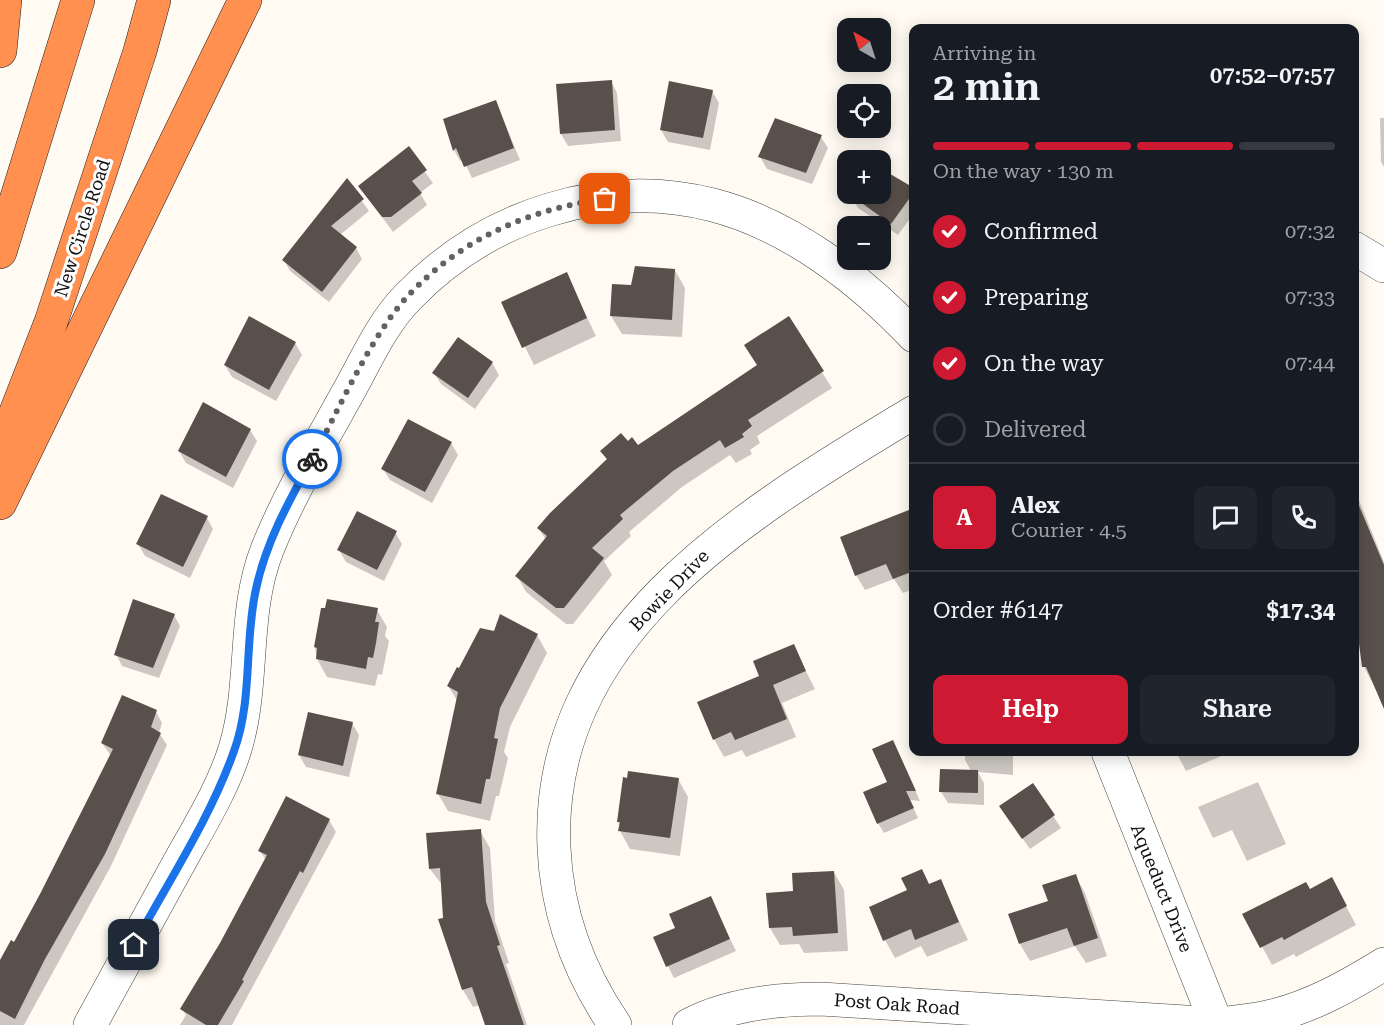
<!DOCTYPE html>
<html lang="en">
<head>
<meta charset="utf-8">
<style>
  :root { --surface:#171b24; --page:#20242c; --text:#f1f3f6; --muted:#9ea1a6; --line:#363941; --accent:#ce1932 }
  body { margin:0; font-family:"Roboto Serif",serif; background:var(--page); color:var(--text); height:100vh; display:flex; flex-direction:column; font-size:22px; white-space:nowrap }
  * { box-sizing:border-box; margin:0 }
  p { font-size:20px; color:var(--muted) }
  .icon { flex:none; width:33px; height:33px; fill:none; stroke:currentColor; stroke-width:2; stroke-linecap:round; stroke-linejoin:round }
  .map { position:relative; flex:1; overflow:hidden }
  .details { position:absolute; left:909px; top:24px; width:450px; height:732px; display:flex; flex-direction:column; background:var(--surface); border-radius:12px; box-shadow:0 3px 15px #0003 }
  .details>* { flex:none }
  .needle { width:39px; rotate:321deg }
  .controls { position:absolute; left:837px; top:18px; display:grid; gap:12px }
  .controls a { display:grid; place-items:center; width:54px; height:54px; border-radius:12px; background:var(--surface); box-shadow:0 3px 15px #0003; font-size:30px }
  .pin { position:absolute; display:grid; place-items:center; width:51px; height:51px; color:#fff; margin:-26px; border-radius:12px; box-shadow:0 3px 9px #0006 }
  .courier { position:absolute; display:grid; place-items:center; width:60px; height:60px; margin:-30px; border:4px solid #1a73e8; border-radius:50%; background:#fff; color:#222; box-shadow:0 2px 8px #0007 }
  .headline em { font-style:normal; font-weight:600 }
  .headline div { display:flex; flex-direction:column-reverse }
  .headline { display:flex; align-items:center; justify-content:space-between; height:102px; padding:0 24px }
  h1 { font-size:39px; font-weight:600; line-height:45px }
  .bar { display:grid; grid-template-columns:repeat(4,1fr); gap:9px 6px; align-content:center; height:72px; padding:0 24px }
  .bar i { height:8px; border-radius:4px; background:var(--line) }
  .bar .on { background:var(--accent) }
  .bar p { grid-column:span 4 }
  .line { display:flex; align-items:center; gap:15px; padding:0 24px; border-top:2px solid var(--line) }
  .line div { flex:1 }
  .round { display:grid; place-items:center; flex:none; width:63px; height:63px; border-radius:12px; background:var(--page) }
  ol { padding:0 24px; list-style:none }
  li { display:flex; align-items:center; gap:18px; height:66px }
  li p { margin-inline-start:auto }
  li .icon { padding:6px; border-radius:50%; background:var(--accent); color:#fff; stroke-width:4 }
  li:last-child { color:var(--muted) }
  li i { width:33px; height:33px; border:3px solid var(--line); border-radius:50% }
  .action { display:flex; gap:12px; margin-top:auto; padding:12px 24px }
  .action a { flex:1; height:69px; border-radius:12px; background:var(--accent); color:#fff; font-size:24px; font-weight:600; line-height:69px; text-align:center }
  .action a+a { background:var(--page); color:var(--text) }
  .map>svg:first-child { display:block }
  .shadow { fill:#0003 }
  .building { fill:#594f4b }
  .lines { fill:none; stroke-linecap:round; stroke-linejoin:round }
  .minor-casing { stroke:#424242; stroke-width:34 }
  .highway-casing { stroke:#202020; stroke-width:34 }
  .minor { stroke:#fff; stroke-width:33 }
  .highway { stroke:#ff9050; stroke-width:33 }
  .done { stroke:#63625e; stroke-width:6; stroke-dasharray:0 10.8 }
  .route { stroke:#1a73e8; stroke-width:8 }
  .labels { text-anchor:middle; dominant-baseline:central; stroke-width:6; stroke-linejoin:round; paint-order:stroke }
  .street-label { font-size:18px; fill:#0f0f0f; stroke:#fff }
</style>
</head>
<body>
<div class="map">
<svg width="1384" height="1025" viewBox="0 0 1384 1025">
  <rect width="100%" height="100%" fill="#fffbf2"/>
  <path class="shadow" d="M 611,81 L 617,93 L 621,141 L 568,146 L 561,134 Z
    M 712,91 L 719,103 L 710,150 L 668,142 L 661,130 Z
    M 496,102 L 520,160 L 472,178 L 463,159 L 460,161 L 454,150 Z
    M 1380,118 L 1384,118 L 1384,167 L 1381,162 Z
    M 821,137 L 828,148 L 812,184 L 767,169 L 760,157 Z
    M 408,149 L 433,183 L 420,193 L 427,205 L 393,232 L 360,187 Z
    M 347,180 L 369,211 L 340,235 L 356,248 L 362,259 L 329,302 L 290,271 L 284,260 Z
    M 914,190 L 914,213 L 898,235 L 858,208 L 851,196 L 853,194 Z
    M 675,270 L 685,288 L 682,337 L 622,334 L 611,316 L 632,287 Z
    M 566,274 L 596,336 L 534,365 L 503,303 Z
    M 788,319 L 832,388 L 757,436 L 760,443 L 750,450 L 752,454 L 736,463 L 730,455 L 682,487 L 629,532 L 631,536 L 604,561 L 612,575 L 573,624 L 566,624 L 526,592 L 517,576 L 546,540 L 539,529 L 607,460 L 602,451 L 628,443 L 637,447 L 758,366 Z
    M 458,339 L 492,363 L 499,375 L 475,409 L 441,384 L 434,373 Z
    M 295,343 L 302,355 L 276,401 L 232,377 L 225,365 Z
    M 250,430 L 257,441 L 233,488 L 186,463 L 179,451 Z
    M 451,443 L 458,455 L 432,503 L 390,480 L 383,469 Z
    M 1354,488 L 1384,562 L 1384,705 L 1364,667 L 1354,612 Z
    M 914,511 L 914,589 L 903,593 L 894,579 L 865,590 L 856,575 Z
    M 207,518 L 213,529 L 190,578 L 145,556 L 138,544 Z
    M 395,532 L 402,544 L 384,581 L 346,562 L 339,550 Z
    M 377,610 L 387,627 L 385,636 L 389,641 L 382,675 L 378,674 L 375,686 L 327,677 L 317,659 L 315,647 Z
    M 174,615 L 180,626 L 159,678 L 122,666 L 116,654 Z
    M 495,632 L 537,635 L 547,653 L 510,727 L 504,752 L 508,758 L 499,796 L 496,796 L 490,821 L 448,811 L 438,794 L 458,702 L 448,686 Z
    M 793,646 L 815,689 L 782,703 L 796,737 L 746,757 L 742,750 L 724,757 L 714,739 L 761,677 Z
    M 156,712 L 162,723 L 159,733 L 167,745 L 111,866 L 24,1025 L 0,1025 L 0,965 L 15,944 L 111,756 L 102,743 Z
    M 352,723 L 359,735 L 349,777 L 306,767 L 299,755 Z
    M 898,752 L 920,801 L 910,800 L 918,818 L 884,833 L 878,823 Z
    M 965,752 L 1013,752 L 1013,775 L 978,772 L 984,783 L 984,805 L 948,803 L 941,792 L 971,771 L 965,760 Z
    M 1176,752 L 1231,752 L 1186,771 Z
    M 678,779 L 688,797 L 680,856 L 630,849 L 620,831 L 618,821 Z
    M 1258,782 L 1286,844 L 1247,861 L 1232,830 L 1213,838 L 1198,807 Z
    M 1035,788 L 1061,828 L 1030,849 L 1008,818 Z
    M 329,820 L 336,832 L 232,1025 L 180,1025 L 186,1015 L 182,1009 L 222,943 L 266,860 L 260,851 Z
    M 480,831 L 490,848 L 495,921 L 509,963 L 506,964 L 527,1025 L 487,1025 L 480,1005 L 473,1007 L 463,990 L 445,919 L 443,886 L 430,869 Z
    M 834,872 L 844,890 L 848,951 L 804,953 L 799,944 L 780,945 L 770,928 L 795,892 Z
    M 1075,875 L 1085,893 L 1107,956 L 1086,963 L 1075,946 L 1030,961 L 1020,944 L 1010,915 L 1050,901 Z
    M 940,881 L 968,940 L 927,957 L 921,946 L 895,958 L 885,940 L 930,885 Z
    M 1310,891 L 1341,897 L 1356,925 L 1296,957 L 1294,954 L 1272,965 L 1245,915 Z
    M 710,898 L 736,951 L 674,978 L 668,966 L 677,928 Z"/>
  <path class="building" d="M 612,80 L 615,130 L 560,134 L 556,84 Z
    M 669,81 L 713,90 L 703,138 L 660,130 Z
    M 496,100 L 514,148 L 464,167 L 456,148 L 453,151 L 443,119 Z
    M 775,118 L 822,135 L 806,173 L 758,157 Z
    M 409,146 L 427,170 L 412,181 L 422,193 L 391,217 L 382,217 L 358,186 Z
    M 880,168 L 914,188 L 914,192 L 891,224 L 849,194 L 880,194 Z
    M 347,178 L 364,199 L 331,226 L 357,247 L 322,292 L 282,260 Z
    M 635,266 L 675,269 L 672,320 L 610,316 L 612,284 L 631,285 Z
    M 567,272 L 587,318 L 522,348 L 501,302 Z
    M 249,316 L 296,342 L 269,390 L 224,365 Z
    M 789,316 L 824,371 L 748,420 L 752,426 L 742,434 L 744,437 L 725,448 L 720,440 L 673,471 L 620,515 L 623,519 L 592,548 L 604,558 L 564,608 L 556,608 L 515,576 L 547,536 L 537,528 L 550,513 L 607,459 L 600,451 L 621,433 L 628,441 L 632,437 L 638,445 L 757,365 L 744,345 Z
    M 458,337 L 493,362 L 468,398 L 432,373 Z
    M 203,402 L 251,429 L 226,477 L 178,451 Z
    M 408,419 L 452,442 L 425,492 L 381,469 Z
    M 161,494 L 208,516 L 183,567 L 136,544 Z
    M 1354,494 L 1384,565 L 1384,709 L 1366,667 L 1362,667 L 1358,636 L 1354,637 Z
    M 914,508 L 914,571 L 893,579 L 886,564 L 855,576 L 840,537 Z
    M 357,511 L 397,531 L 377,570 L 337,550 Z
    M 133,599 L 175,614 L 153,668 L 114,655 Z
    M 327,599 L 378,608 L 375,622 L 379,622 L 376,643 L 373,658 L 368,657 L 366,669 L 316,659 L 317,648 L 314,647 L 321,608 L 325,608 Z
    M 500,614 L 538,634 L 500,708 L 494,738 L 498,739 L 490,779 L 486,779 L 481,804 L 436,794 L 458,692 L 447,686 L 457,667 L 459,668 L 480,628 L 494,631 Z
    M 794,644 L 806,671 L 773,685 L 787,719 L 735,740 L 731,732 L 713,740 L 697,702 L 759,676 L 753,661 Z
    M 122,695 L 157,710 L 151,727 L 161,733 L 105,854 L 45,959 L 15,1019 L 0,1011 L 0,960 L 11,940 L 14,942 L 40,894 L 113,749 L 101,743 Z
    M 308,712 L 353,722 L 343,766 L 298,755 Z
    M 893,740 L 916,791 L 906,791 L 914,808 L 877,824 L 863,792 L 887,782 L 872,749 Z
    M 940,769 L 978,770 L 978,793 L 939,792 Z
    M 628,771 L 679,778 L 670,838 L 618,831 L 620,822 L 617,822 L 623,777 L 627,778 Z
    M 1033,783 L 1055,815 L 1022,839 L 999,806 Z
    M 286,796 L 330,819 L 303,873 L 300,871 L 242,980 L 244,981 L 218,1025 L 206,1025 L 180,1009 L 220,943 L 267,855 L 258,851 Z
    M 481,829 L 486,902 L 500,945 L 497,946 L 524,1025 L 485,1025 L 472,987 L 462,990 L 438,919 L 443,918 L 440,868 L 429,869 L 426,833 Z
    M 922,869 L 929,884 L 941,879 L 959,922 L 915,940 L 911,929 L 883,941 L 869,907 L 907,890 L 901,878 Z
    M 834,871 L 838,933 L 793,936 L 792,927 L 769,928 L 766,893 L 793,891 L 792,873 Z
    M 1076,874 L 1098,938 L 1074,946 L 1067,928 L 1019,944 L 1008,914 L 1048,901 L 1042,885 Z
    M 1332,877 L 1347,906 L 1284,940 L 1282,937 L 1260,948 L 1242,914 L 1306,882 L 1310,889 Z
    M 711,896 L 730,939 L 666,967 L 653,937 L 675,928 L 669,914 Z"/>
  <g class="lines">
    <defs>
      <path id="minor" d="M 1354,248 L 1384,266
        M 1108,752 L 1217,1025
        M 90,1025 C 120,970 150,915 180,861 C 200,825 223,788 235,749 C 255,684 242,614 267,550 C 288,497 318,447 346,396 C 365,363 381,324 408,297 C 486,216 602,177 713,205 C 790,225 860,279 914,336
        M 615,1025 C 578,971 557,914 554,848 C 544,630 751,511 914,412
        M 689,1025 C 729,1004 777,999 821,999 L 1217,1024 C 1235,1022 1254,1021 1272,1016 C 1313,1006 1348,986 1384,964"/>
      <path id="highway" d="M 0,51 L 5,0
        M 0,252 L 78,0
        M 0,453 L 51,322 L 140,51 L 154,0
        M 0,503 L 245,0"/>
    </defs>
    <use href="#minor" class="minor-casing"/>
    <use href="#highway" class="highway-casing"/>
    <use href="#minor" class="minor"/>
    <use href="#highway" class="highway"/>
  </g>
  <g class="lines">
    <path class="done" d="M 312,459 C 338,411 370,338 406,298 C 459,240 528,209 605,199"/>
    <path class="route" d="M 134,945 C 168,882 210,819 234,751 C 253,699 244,642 256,589 C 266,542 289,501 312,459"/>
  </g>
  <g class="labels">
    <g class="street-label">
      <text transform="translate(82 228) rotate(-72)">New Circle Road</text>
      <text transform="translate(669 590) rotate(-46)">Bowie Drive</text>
      <text transform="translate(1162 888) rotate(68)">Aqueduct Drive</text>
      <text transform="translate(897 1004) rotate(4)">Post Oak Road</text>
    </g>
  </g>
</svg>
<div class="controls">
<a><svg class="needle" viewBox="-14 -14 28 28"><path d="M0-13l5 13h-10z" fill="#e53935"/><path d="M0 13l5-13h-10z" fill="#9ea1a6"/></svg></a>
<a><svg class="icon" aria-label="locate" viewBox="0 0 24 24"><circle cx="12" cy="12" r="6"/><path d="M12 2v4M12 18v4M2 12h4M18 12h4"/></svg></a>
<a>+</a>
<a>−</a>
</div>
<div class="pin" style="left:605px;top:199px;background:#ea580c"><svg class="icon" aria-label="bag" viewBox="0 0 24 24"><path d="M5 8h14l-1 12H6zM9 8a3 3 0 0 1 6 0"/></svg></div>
<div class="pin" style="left:134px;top:945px;background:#1f2937"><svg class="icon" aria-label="home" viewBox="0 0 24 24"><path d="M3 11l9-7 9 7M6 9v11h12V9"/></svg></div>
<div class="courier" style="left:312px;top:459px"><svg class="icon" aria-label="bike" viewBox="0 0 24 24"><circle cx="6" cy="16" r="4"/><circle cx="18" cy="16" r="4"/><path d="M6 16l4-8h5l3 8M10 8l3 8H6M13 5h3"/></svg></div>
<section class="details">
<div class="headline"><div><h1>2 min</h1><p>Arriving in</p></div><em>07:52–07:57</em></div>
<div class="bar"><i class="on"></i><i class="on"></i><i class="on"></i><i></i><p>On the way · 130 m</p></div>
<ol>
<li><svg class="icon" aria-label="check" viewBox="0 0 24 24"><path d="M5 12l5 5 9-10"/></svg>Confirmed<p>07:32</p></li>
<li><svg class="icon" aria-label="check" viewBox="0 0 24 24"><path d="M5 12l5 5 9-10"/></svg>Preparing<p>07:33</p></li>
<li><svg class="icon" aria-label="check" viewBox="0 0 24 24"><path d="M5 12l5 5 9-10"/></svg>On the way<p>07:44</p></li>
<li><i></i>Delivered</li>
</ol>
<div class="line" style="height:108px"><b class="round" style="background:var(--accent);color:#fff">A</b><div><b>Alex</b><p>Courier · 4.5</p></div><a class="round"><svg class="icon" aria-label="chat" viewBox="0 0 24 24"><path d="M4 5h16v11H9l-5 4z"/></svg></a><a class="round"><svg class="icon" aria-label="phone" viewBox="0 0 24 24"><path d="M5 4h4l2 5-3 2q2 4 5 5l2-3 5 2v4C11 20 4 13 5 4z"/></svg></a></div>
<div class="line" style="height:78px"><div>Order #6147</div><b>$17.34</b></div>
<div class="action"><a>Help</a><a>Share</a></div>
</section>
</div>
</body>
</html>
